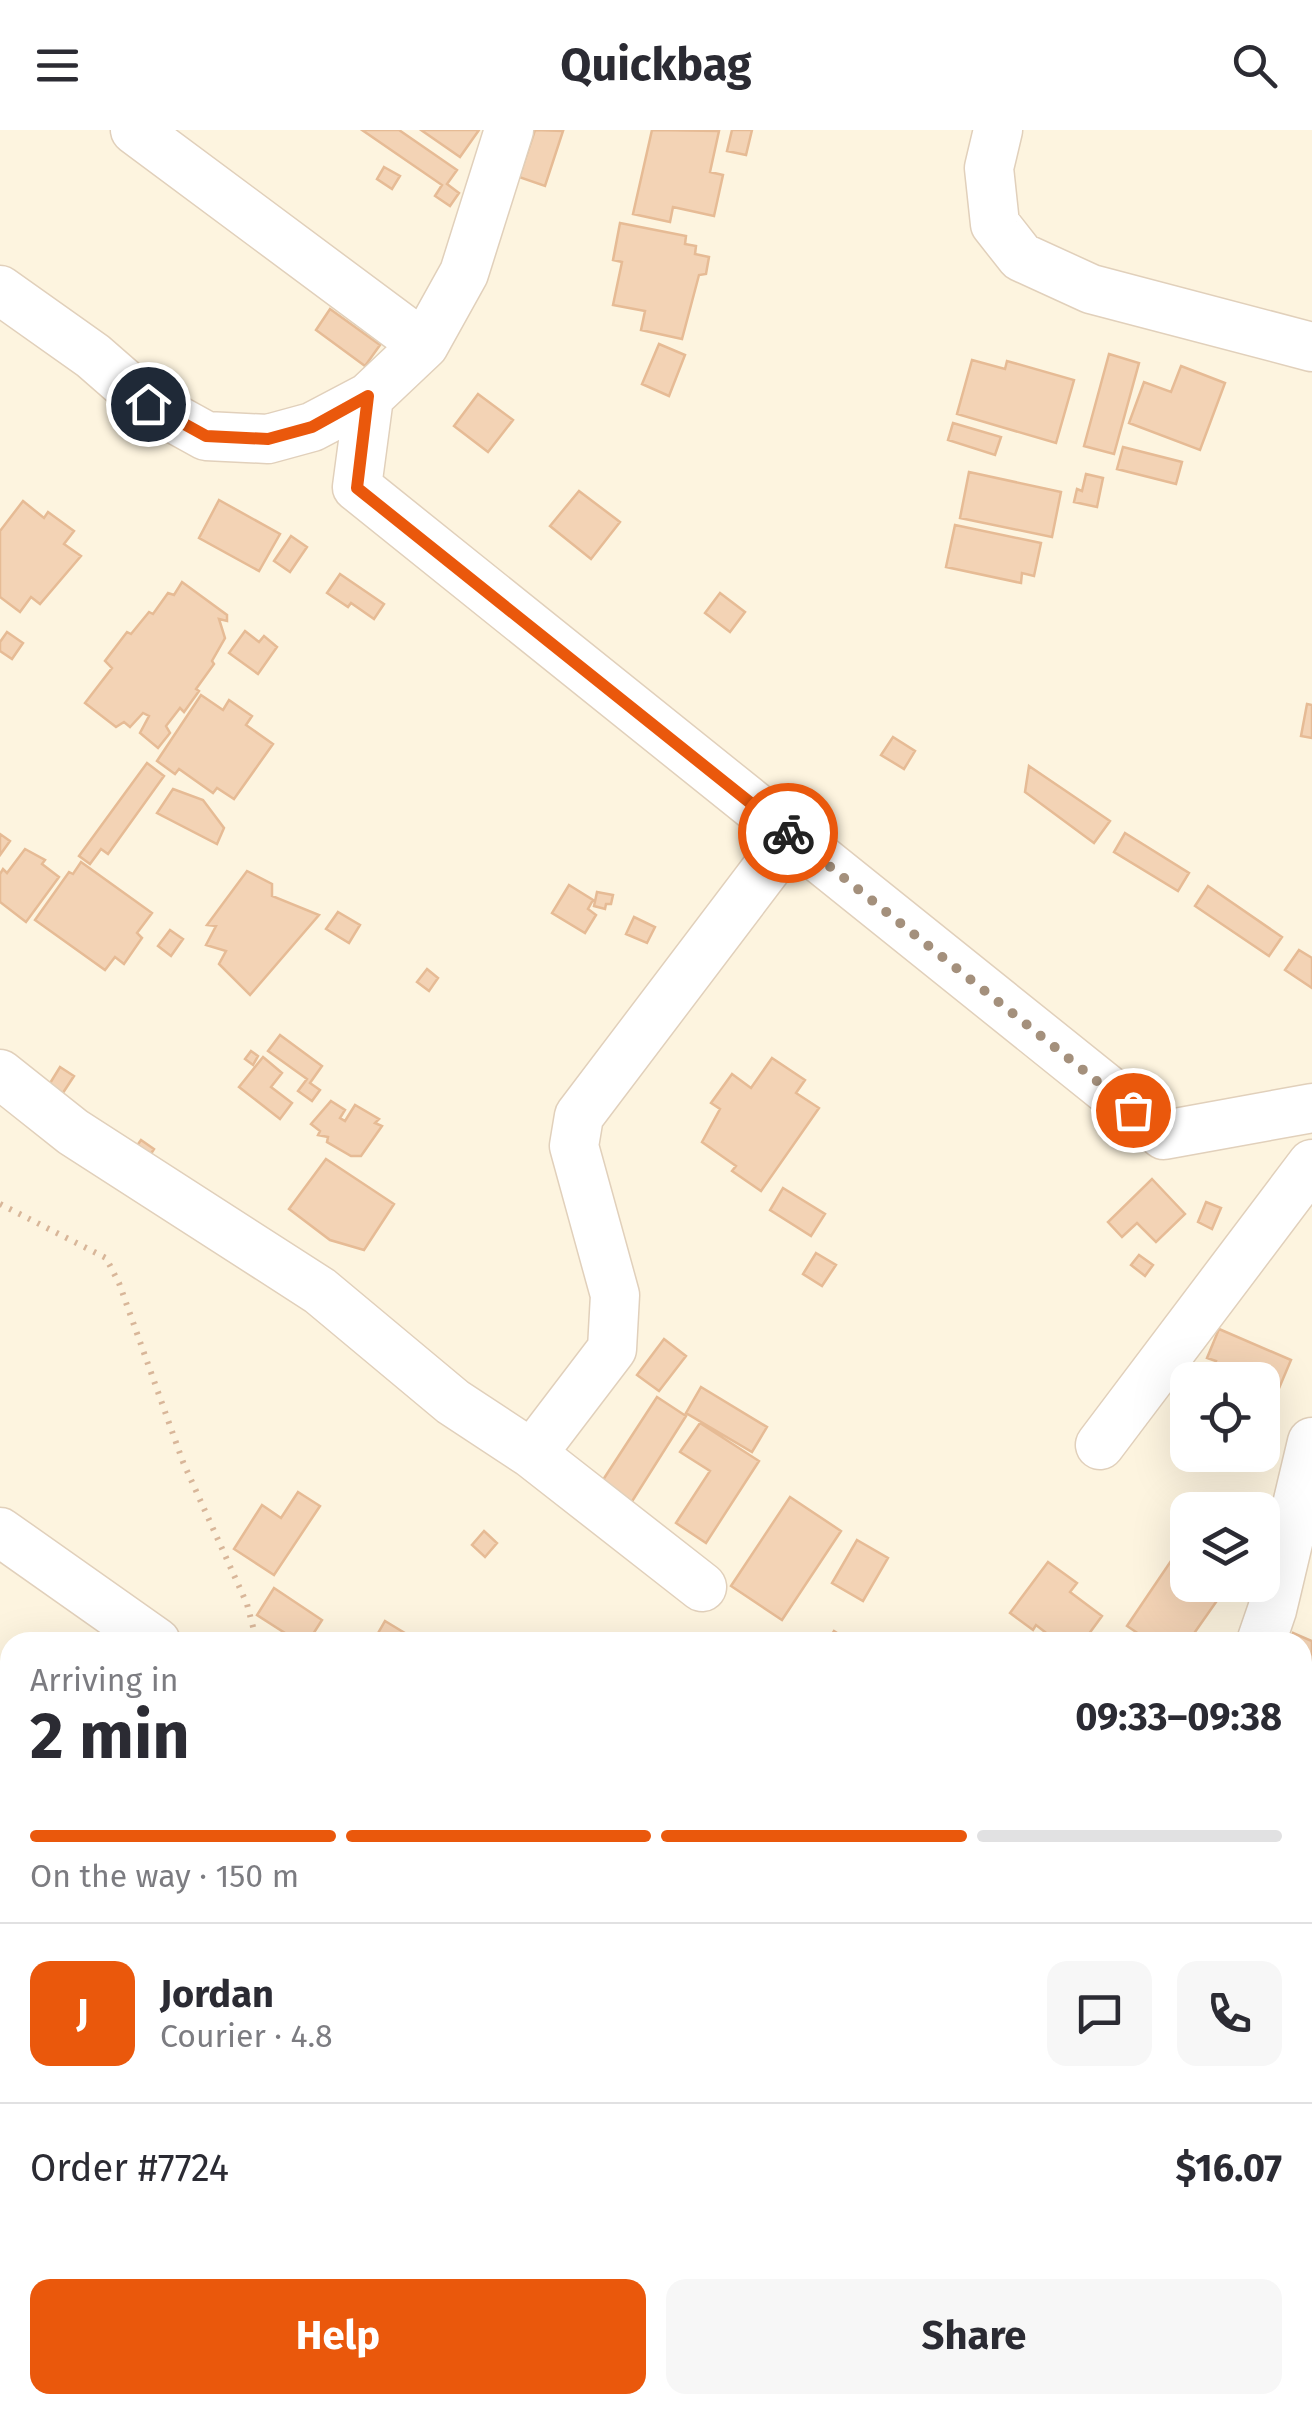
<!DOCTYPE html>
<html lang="en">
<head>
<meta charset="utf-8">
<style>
  :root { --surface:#fff; --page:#f7f7f7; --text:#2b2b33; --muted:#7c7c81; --line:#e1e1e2; --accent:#ea580c }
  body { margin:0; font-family:"Fira Sans",sans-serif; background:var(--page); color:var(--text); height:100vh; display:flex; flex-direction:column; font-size:38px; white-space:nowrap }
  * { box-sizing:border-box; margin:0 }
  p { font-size:32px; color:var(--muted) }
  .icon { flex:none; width:55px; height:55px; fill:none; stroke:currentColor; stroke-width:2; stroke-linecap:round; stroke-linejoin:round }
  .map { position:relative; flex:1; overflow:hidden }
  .drawer { position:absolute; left:0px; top:1502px; width:1312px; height:782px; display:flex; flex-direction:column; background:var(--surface); border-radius:30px 30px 0 0; box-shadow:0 10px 40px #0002 }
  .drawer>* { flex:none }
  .fabs { position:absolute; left:1170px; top:1232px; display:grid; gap:20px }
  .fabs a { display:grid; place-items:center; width:110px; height:110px; border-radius:20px; background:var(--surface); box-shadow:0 10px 40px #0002; font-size:50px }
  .pin { position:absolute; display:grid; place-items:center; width:85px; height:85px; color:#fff; margin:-42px; border:5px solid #fff; border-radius:50%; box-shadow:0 2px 10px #0007 }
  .courier { position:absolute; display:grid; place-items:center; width:100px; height:100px; margin:-50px; border:8px solid #ea580c; border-radius:50%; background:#fff; color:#222; box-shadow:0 2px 12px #0007 }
  .overview em { font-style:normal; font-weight:700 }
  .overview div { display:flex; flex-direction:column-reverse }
  .overview { display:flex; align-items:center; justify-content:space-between; height:170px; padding:0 30px }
  h1 { font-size:65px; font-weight:700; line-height:75px }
  .bar { display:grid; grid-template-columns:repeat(4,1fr); gap:15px 10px; align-content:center; height:120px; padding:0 30px }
  .bar i { height:12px; border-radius:8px; background:var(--line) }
  .bar .selected { background:var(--accent) }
  .bar p { grid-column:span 4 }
  .line { display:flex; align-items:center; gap:25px; padding:0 30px; border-top:2px solid var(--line) }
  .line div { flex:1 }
  .round { display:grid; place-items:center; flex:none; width:105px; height:105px; border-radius:20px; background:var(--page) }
  .button { display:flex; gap:20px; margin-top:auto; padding:20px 30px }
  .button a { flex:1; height:115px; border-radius:20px; background:var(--accent); color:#fff; font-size:40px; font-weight:700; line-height:115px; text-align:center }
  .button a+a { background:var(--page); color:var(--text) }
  header { display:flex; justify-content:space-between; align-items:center; height:130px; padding:0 30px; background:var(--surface); font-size:45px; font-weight:700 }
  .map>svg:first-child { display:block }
  .building { fill:#f3d3b5; stroke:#e6bb95; stroke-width:2.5 }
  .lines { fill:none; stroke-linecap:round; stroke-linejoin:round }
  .minor-casing { stroke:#e1d0bb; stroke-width:51 }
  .path { stroke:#d8b699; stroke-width:6; stroke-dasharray:2.5 8; stroke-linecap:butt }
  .minor { stroke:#fff; stroke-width:48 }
  .done { stroke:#a4907c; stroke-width:10; stroke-dasharray:0 18 }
  .route { stroke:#ea580c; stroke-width:12 }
</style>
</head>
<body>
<header><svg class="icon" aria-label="menu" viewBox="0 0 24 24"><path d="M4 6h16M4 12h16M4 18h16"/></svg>Quickbag<svg class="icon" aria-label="search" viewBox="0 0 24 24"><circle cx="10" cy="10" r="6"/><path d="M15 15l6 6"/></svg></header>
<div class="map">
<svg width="1312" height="2283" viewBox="0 0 1312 2283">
  <rect width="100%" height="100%" fill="#fdf4df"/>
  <path class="building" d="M 362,0 L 399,0 L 457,40 L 447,54 L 459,63 L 450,76 L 435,66 L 442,55 Z
    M 421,0 L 479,0 L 460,27 Z
    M 535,0 L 563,1 L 545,56 L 519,47 Z
    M 652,0 L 719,1 L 710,42 L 723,45 L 714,86 L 673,77 L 670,92 L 633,84 Z
    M 732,0 L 752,0 L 746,25 L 727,21 Z
    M 384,37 L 400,46 L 392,59 L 377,49 Z
    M 620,93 L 686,106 L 685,114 L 696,116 L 695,124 L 709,127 L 706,144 L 699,145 L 682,209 L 641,200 L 645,181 L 613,175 L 622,132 L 613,130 Z
    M 330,179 L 380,215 L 365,236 L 316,200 Z
    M 659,214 L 685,225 L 669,266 L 642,254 Z
    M 1109,224 L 1139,233 L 1114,324 L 1084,316 Z
    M 972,230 L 1005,239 L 1007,231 L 1074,250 L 1056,313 L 957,284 Z
    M 1181,236 L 1225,253 L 1200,320 L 1129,293 L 1144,252 L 1171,262 Z
    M 478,264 L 513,290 L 488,322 L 454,296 Z
    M 953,293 L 1001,307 L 995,325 L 948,310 Z
    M 1123,317 L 1182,332 L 1176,354 L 1117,339 Z
    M 969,342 L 1061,362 L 1052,407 L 960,388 Z
    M 1086,344 L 1103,348 L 1097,377 L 1074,372 L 1077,359 L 1082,361 Z
    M 579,361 L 620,392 L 591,429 L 550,396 Z
    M 219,370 L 280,404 L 259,441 L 199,408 Z
    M 23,371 L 44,388 L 48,382 L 74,401 L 64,414 L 81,426 L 40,474 L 31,467 L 20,482 L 0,467 L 0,401 Z
    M 955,395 L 1041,413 L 1034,446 L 1022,443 L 1021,453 L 946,437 Z
    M 291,406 L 307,417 L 290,442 L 274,431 Z
    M 340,444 L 384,474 L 374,489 L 351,473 L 348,477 L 327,463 Z
    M 182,452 L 227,485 L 227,491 L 219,489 L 225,508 L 212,531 L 214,534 L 196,559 L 199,561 L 184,582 L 180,578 L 166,596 L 170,603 L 158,618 L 140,603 L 149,586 L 143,583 L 130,597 L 124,592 L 116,597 L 85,573 L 112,538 L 105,531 L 127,502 L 131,504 L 149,482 L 153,484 L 168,463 L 174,465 Z
    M 720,463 L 745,482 L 730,502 L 705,483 Z
    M 245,501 L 259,512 L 264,506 L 277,517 L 258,544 L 229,523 Z
    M 7,502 L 23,513 L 12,529 L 0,521 L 0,512 Z
    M 201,565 L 223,580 L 229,570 L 252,586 L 246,595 L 273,614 L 234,669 L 217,658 L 213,663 L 179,639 L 175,644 L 157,631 Z
    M 1307,574 L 1312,575 L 1312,608 L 1301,606 Z
    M 893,607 L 915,621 L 904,639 L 881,625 Z
    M 147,633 L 164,646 L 108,724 L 101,719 L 90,734 L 79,726 Z
    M 1029,636 L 1110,691 L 1094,713 L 1025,662 Z
    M 173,659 L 203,670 L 224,698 L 217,714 L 157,683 Z
    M 1125,703 L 1189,743 L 1178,761 L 1114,722 Z
    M 0,704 L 10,711 L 0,725 Z
    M 25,719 L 45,730 L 42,734 L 59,747 L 26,792 L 0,772 L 0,744 L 3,739 L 7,743 Z
    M 81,732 L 152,783 L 137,803 L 142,808 L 124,834 L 115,827 L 105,840 L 35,790 L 69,742 L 73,744 Z
    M 247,741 L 272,754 L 272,766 L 319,785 L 250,865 L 219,834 L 226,821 L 206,815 L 216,796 L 207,795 Z
    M 569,755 L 593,770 L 588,779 L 596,785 L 585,803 L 552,783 Z
    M 1208,756 L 1282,807 L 1269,826 L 1195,776 Z
    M 597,762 L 613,765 L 611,774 L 606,774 L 605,779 L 594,776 Z
    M 338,782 L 360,795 L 349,813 L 326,799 Z
    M 634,787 L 655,797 L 647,813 L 626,804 Z
    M 170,800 L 183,809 L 171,826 L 158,816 Z
    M 1299,820 L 1312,828 L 1312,858 L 1285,840 Z
    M 427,839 L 438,848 L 429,861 L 417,852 Z
    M 280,905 L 322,936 L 310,953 L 320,960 L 312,971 L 298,961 L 307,949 L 268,921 Z
    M 251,921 L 258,926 L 253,935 L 245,929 Z
    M 263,927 L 282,943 L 271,957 L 292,973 L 280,989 L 239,957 Z
    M 772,928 L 805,950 L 796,963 L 819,978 L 761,1061 L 732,1041 L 736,1036 L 702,1012 L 720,979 L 711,973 L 732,944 L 751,958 Z
    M 60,937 L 74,946 L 57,972 L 44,963 Z
    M 331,971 L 345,980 L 340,988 L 345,991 L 355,975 L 379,989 L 375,993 L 382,996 L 361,1026 L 351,1026 L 327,1012 L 328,1007 L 318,1005 L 320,1001 L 311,994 Z
    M 141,1010 L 154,1019 L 145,1033 L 131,1024 Z
    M 326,1029 L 394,1074 L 364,1120 L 330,1110 L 289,1079 Z
    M 1152,1049 L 1185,1084 L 1156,1112 L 1137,1093 L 1122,1107 L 1108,1092 Z
    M 783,1058 L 825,1084 L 811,1106 L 770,1080 Z
    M 1206,1072 L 1221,1078 L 1212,1099 L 1198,1092 Z
    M 816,1123 L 836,1135 L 822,1156 L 803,1144 Z
    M 1139,1125 L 1153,1135 L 1145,1146 L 1131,1135 Z
    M 1219,1199 L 1291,1230 L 1271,1277 L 1262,1273 L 1262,1250 L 1208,1250 L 1216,1231 L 1207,1228 Z
    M 664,1209 L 686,1226 L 659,1261 L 637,1245 Z
    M 701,1257 L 767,1297 L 752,1322 L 686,1283 Z
    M 657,1267 L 686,1286 L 631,1373 L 601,1353 Z
    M 700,1293 L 759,1331 L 706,1413 L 676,1393 L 710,1341 L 680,1322 Z
    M 298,1362 L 320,1376 L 274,1445 L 234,1419 L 262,1375 L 281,1388 Z
    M 790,1367 L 841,1401 L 782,1490 L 731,1456 Z
    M 484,1401 L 497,1413 L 485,1427 L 472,1415 Z
    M 857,1410 L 888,1428 L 863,1471 L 832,1453 Z
    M 1173,1428 L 1188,1438 L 1188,1455 L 1213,1455 L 1223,1462 L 1188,1512 L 1133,1512 L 1139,1504 L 1127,1496 Z
    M 1048,1432 L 1077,1453 L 1070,1462 L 1102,1486 L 1083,1512 L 1043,1512 L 1039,1510 L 1045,1502 L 1036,1495 L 1033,1500 L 1010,1483 Z
    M 274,1458 L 322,1490 L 308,1512 L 299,1512 L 257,1485 Z
    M 385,1491 L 408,1505 L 404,1512 L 373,1512 Z
    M 834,1501 L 851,1512 L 827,1512 Z
    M 1293,1503 L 1312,1511 L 1312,1576 L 1302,1572 L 1302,1512 L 1289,1512 Z
    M 1312,1813 L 1312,1869 L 1302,1863 L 1302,1829 Z
    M 0,2190 L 10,2197 L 10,2236 L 0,2230 Z
    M 96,2275 L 155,2275 L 150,2283 L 91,2283 Z
    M 1196,2275 L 1222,2275 L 1217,2283 L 1207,2283 Z"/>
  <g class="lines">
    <defs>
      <path id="minor" d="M 135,0 L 424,215
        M 998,0 L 989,38 L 995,94 L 1021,127 L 1091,159 L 1312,217
        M 0,160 L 93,226 L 148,274 L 206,306 L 268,309 L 312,297 L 369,267 L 424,215 L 464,143 L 509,0
        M 369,267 L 357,357 L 1164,1005 L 1312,978
        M 0,944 L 73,1002 L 320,1161 L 453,1272 L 532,1324 L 702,1457
        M 1100,1315 L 1312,1034
        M 532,1324 L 612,1219 L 615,1165 L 574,1016 L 579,986 L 791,706
        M 0,1402 L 156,1512
        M 1261,1512 L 1272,1480 L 1312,1312
        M 1302,1890 L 1312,1905
        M 1302,2175 L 1312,2171"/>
    </defs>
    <use href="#minor" class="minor-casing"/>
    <path class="path" d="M 0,1074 L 106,1128 L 119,1153 L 183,1332 L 247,1474 L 257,1512
      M 1302,1716 L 1312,1724
      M 0,1925 L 10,1923
      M 0,2119 L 10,2105"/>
    <use href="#minor" class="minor"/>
  </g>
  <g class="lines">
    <path class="done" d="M 788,703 L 1133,980"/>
    <path class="route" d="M 148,274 L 206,306 L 268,309 L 312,297 L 368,266 L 357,358 L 788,703"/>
  </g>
</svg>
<div class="fabs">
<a><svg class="icon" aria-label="locate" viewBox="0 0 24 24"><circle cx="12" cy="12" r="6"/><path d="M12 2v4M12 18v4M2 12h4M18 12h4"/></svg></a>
<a><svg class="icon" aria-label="layers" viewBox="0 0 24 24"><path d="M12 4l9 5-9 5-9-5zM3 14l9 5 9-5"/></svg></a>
</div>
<div class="pin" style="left:1133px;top:980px;background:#ea580c"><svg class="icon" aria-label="bag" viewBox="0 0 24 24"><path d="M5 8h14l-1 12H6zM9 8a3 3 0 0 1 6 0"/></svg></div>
<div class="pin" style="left:148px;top:274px;background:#1f2937"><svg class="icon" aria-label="home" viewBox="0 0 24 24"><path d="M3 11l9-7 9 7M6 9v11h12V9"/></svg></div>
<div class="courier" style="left:788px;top:703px"><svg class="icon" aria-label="bike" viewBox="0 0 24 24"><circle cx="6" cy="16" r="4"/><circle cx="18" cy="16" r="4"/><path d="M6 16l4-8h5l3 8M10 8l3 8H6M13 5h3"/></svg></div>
<section class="drawer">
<div class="overview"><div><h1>2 min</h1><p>Arriving in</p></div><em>09:33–09:38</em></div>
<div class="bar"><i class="selected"></i><i class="selected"></i><i class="selected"></i><i></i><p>On the way · 150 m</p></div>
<div class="line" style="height:180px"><b class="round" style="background:var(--accent);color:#fff">J</b><div><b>Jordan</b><p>Courier · 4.8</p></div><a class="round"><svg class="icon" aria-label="chat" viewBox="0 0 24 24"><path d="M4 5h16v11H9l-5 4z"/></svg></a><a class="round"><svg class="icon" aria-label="phone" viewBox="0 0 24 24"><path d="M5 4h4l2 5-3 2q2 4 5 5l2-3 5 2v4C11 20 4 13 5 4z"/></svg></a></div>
<div class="line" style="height:130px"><div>Order #7724</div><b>$16.07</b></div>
<div class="button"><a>Help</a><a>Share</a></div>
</section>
</div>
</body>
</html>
